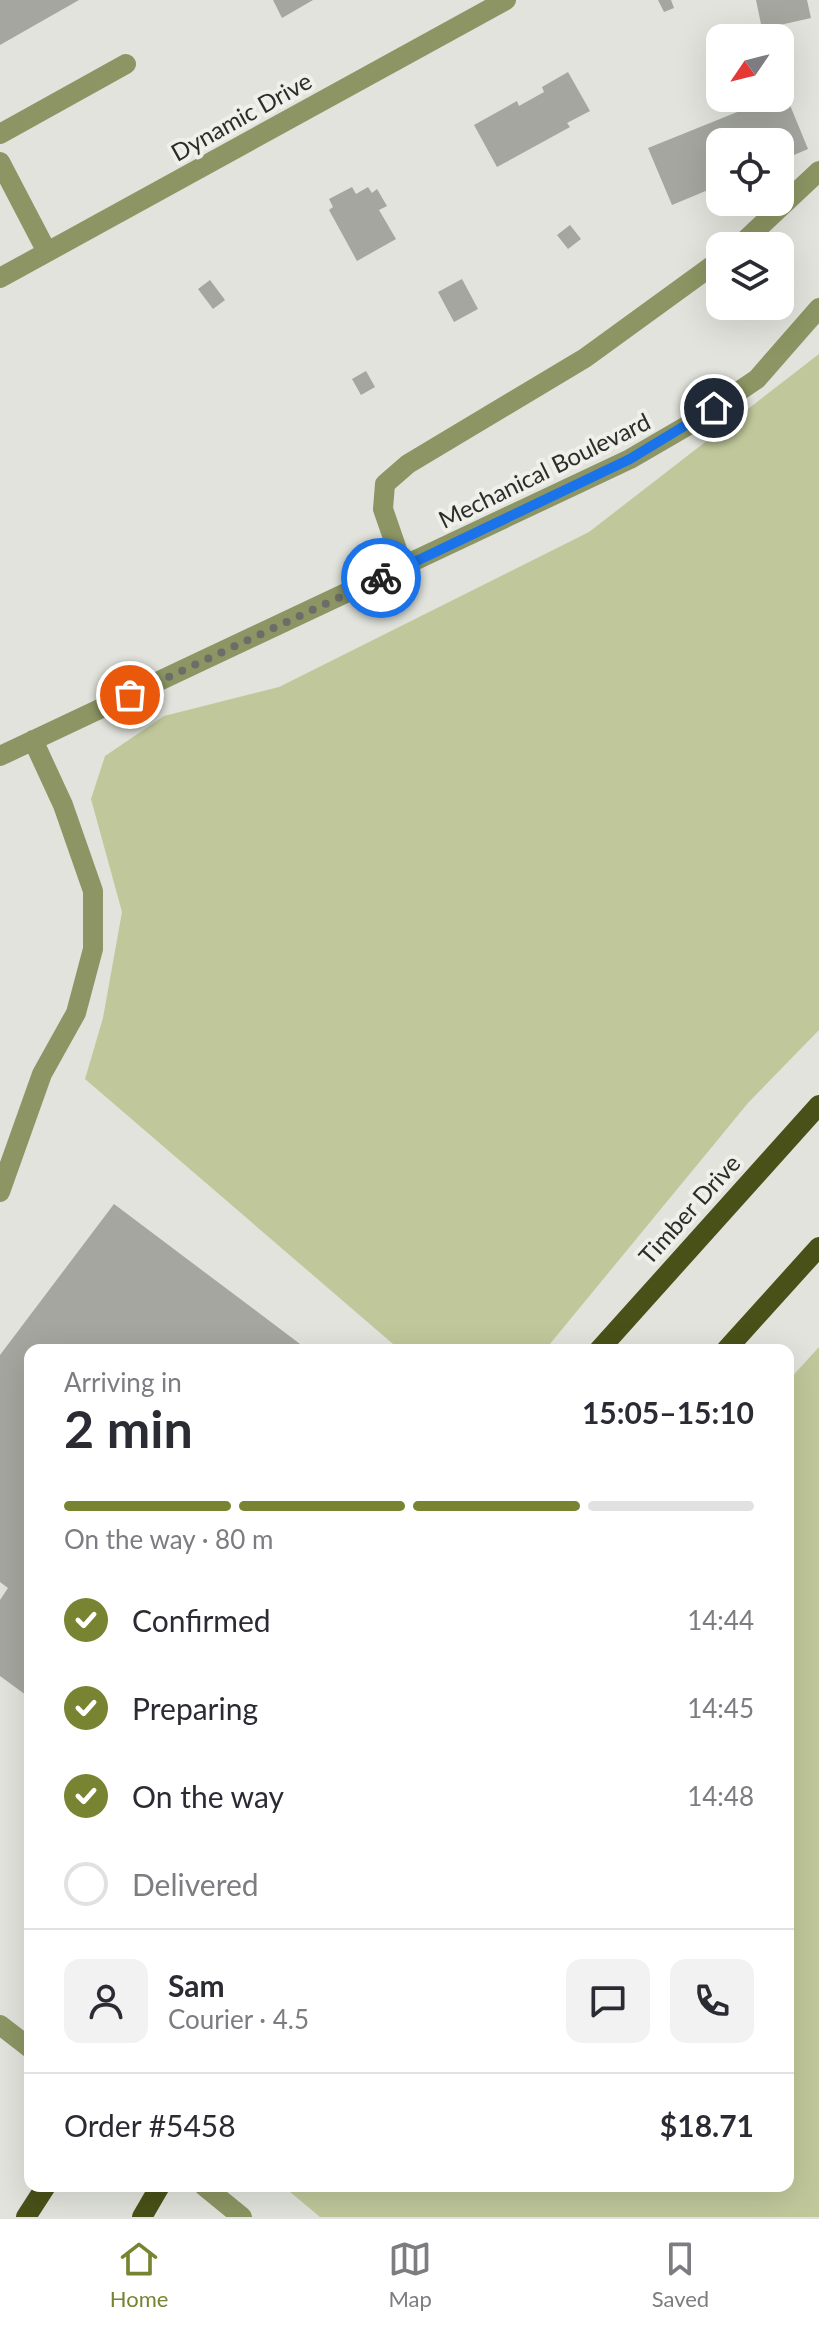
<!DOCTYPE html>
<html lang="en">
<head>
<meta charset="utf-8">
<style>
  :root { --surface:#fff; --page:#f2f2f3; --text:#2b2b33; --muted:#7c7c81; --line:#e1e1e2; --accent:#788431 }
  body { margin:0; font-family:Lato,sans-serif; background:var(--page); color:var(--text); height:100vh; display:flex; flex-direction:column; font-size:30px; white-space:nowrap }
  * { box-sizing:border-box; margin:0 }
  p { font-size:26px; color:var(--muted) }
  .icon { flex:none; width:44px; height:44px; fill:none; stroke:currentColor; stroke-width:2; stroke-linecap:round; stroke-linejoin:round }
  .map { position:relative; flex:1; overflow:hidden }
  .sheet { position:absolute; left:24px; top:1344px; width:770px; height:848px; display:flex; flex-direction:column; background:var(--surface); border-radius:16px; box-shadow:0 8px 32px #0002 }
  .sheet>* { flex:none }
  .needle { width:52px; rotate:235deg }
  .tools { position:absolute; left:706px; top:24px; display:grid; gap:16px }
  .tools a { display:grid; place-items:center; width:88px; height:88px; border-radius:16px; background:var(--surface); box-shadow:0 8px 32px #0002; font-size:40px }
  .pin { position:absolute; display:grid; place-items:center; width:68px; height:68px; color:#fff; margin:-34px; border:4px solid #fff; border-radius:50%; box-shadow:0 2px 8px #0007 }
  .courier { position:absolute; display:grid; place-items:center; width:80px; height:80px; margin:-40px; border:6px solid #1a73e8; border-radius:50%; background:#fff; color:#222; box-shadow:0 2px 10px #0007 }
  .overview em { font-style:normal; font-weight:700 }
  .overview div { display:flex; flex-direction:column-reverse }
  .overview { display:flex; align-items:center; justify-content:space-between; height:136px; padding:0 40px }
  h1 { font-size:52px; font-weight:700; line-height:60px }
  .bar { display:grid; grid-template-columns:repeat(4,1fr); gap:12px 8px; align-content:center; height:96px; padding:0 40px }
  .bar i { height:10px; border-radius:6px; background:var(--line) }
  .bar .selected { background:var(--accent) }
  .bar p { grid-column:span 4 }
  .line { display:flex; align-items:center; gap:20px; padding:0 40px; border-top:2px solid var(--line) }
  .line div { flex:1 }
  .round { display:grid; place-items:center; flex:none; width:84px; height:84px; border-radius:16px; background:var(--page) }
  ol { padding:0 40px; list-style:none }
  li { display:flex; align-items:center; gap:24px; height:88px }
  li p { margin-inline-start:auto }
  li .icon { padding:8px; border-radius:50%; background:var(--accent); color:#fff; stroke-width:4 }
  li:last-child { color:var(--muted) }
  li i { width:44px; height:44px; border:4px solid var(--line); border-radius:50% }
  .tab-bar { display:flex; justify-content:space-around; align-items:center; height:112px; border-top:2px solid var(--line); background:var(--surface); font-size:22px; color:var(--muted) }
  .tab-bar a { display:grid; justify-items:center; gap:4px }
  .tab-bar .selected { color:var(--accent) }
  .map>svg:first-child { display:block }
  .green { fill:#c0c89b }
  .building { fill:#a4a69f }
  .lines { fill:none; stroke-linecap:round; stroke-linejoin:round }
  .minor { stroke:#8c9563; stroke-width:20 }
  .major { stroke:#495118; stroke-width:20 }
  .done { stroke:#6b6d68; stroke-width:8; stroke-dasharray:0 14.4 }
  .route { stroke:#1a73e8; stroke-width:10 }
  .labels { text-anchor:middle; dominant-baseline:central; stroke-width:8; stroke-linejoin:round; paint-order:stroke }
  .street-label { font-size:24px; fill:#2c2d2a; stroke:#eef0e9 }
</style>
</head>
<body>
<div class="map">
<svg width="819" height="2217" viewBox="0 0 819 2217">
  <rect width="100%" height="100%" fill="#e1e3dc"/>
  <path class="green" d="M 819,354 L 819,1030 L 748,1103 L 545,1350 L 400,1350 L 85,1079 L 103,1018 L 122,912 L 91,799 L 105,756 L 164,716 L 279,687 L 589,532 Z
    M 819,1347 L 819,2217 L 320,2217 L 283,2186 L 788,2186 L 788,1381 Z"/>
  <path class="building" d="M 0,0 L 79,0 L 0,45 Z
    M 273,0 L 313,0 L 282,18 Z
    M 658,0 L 671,0 L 674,8 L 664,12 Z
    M 756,0 L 807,0 L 811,18 L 762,29 Z
    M 568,72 L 590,111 L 567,123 L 570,127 L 497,167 L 474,125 L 517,101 L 519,106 L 544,92 L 542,87 Z
    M 785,93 L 808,149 L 780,161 L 780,142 L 720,142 L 720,185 L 672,205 L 648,148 L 772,98 L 780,98 Z
    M 352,187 L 356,194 L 368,187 L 372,193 L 377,189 L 387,206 L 379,210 L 396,239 L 357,261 L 329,210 L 333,207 L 329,199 Z
    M 570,225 L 581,239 L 568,249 L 557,235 Z
    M 462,279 L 478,309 L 454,322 L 438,292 Z
    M 210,280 L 225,300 L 213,309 L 198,289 Z
    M 366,371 L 375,387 L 361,395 L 352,379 Z
    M 114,1204 L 308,1350 L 30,1350 L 30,1698 L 0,1676 L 0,1600 L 8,1588 L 0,1582 L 0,1355 Z"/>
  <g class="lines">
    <path class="minor" d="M 0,134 L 126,64
      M 0,162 L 47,252
      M 739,246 L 819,171
      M 0,278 L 506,0
      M 403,567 L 383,509 L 385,484 L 408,464 L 585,358 L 720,260
      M 0,756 L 630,459 L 692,423 L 757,379 L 819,308
      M 0,1192 L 42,1074 L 76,1013 L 93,949 L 93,891 L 63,805 L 33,740
      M 0,2025 L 30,2048
      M 204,2186 L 242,2217"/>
    <path class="major" d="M 599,1350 L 819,1105
      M 726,1350 L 819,1247
      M 26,2217 L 46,2186
      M 142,2217 L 160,2186"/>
  </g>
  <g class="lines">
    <path class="done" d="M 130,695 L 381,578"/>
    <path class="route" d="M 381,578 L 630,459 L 714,408"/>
  </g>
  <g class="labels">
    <g class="street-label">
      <text transform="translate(241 116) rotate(-29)">Dynamic Drive</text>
      <text transform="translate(544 470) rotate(-26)">Mechanical Boulevard</text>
      <text transform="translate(689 1209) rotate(-48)">Timber Drive</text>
    </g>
  </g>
</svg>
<div class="tools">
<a><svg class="needle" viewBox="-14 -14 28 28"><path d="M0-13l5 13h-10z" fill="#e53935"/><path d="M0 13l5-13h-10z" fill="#7c7c81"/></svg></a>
<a><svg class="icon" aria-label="locate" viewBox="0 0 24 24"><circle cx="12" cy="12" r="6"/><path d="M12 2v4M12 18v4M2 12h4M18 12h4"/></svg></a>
<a><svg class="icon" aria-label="layers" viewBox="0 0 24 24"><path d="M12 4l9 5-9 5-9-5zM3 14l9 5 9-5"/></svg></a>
</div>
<div class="pin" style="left:130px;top:695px;background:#ea580c"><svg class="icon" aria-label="bag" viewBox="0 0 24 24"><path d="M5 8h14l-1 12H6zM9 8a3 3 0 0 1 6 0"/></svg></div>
<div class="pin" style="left:714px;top:408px;background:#1f2937"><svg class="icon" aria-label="home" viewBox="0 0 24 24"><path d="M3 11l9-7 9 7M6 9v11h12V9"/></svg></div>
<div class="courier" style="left:381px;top:578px"><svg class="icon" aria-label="bike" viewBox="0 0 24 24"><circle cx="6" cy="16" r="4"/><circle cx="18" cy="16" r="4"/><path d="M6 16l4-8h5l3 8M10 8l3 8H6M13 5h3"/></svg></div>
<section class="sheet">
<div class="overview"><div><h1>2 min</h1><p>Arriving in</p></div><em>15:05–15:10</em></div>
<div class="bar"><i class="selected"></i><i class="selected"></i><i class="selected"></i><i></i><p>On the way · 80 m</p></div>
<ol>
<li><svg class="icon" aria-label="check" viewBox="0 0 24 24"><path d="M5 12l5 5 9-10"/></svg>Confirmed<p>14:44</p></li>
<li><svg class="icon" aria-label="check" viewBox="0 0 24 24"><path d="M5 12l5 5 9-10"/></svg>Preparing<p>14:45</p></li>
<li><svg class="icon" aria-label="check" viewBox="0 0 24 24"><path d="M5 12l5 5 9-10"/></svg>On the way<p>14:48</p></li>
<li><i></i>Delivered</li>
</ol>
<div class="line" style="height:144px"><a class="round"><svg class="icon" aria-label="person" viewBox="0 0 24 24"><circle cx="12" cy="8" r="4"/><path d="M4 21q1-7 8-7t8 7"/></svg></a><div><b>Sam</b><p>Courier · 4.5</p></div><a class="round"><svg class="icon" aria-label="chat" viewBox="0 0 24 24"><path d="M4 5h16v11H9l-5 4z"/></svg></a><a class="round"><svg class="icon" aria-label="phone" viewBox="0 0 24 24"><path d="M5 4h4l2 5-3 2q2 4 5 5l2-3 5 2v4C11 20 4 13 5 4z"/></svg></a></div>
<div class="line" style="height:104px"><div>Order #5458</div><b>$18.71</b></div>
</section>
</div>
<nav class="tab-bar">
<a class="selected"><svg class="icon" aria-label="home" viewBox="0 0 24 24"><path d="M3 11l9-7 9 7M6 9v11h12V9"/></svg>Home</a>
<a><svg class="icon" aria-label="map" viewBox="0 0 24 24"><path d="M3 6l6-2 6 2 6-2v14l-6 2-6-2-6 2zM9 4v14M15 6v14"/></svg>Map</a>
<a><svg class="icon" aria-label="saved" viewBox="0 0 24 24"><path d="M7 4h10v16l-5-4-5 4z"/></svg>Saved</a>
</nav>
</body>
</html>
